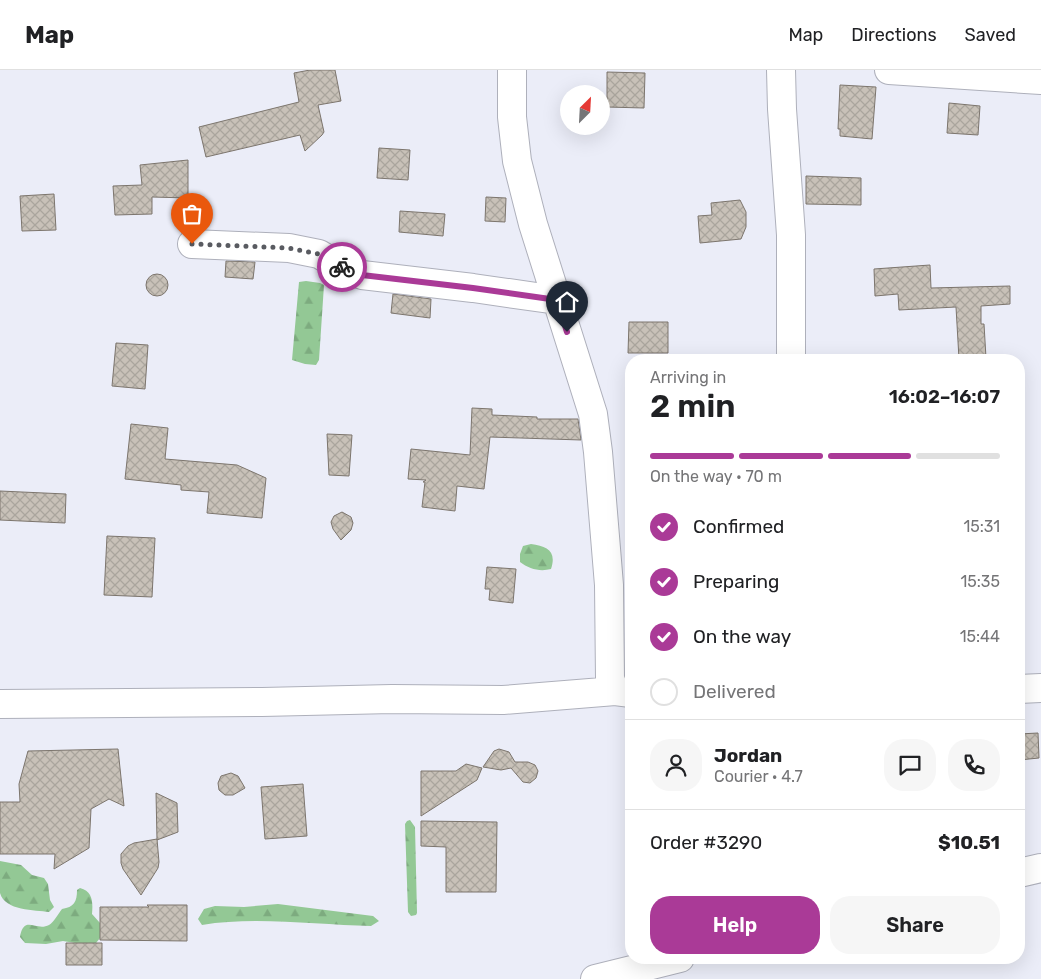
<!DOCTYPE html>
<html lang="en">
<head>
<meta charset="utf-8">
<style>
  :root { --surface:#fff; --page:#f6f6f6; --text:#202124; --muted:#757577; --line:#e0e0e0; --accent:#aa3a97 }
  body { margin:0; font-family:Rubik,sans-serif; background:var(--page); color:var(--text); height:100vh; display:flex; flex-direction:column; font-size:19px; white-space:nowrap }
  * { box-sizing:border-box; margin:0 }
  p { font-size:16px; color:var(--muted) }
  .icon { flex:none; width:28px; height:28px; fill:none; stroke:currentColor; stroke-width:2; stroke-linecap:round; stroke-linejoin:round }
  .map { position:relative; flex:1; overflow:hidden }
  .side { position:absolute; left:625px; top:284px; width:400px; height:610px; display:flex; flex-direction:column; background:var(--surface); border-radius:20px; box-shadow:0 5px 20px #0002 }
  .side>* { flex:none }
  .needle { width:32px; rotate:24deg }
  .fabs { position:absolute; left:560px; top:15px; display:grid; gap:10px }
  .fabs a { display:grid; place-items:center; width:50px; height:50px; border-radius:50%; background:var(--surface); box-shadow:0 5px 20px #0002; font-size:25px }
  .pin { position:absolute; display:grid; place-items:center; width:42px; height:42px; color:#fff; margin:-51px -21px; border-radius:50% 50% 50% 0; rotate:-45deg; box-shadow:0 0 5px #0007 }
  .pin .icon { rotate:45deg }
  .courier { position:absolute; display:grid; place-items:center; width:50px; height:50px; margin:-25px; border:4px solid #aa3a97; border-radius:50%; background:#fff; color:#222; box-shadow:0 1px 6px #0007 }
  .overview em { font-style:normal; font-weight:600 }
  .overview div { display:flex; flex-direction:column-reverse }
  .overview { display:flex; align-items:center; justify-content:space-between; height:85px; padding:0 25px }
  h1 { font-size:32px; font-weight:600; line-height:38px }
  .bar { display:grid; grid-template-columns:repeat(4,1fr); gap:8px 5px; align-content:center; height:60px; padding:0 25px }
  .bar i { height:6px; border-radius:4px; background:var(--line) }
  .bar .current { background:var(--accent) }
  .bar p { grid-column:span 4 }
  .line { display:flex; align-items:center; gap:12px; padding:0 25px; border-top:1px solid var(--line) }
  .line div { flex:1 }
  .round { display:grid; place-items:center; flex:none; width:52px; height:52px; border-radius:20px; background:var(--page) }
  ol { padding:0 25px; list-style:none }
  li { display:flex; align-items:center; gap:15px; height:55px }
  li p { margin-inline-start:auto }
  li .icon { padding:5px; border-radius:50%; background:var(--accent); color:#fff; stroke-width:4 }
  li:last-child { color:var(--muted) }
  li i { width:28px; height:28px; border:2px solid var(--line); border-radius:50% }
  .action { display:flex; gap:10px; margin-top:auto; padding:10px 25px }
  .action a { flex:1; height:58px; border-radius:20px; background:var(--accent); color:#fff; font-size:20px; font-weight:600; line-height:58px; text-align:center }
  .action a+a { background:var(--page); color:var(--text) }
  header { display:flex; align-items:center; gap:30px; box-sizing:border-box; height:70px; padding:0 25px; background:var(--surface); border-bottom:1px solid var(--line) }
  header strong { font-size:24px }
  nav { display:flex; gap:28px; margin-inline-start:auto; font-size:18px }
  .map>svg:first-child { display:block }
  .forest { fill:url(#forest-firs) }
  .building { fill:url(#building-cross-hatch); stroke:#7c756d }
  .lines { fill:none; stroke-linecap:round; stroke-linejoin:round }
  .minor-casing { stroke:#aeb0bb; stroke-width:30 }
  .major-casing { stroke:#aeb0bb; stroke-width:30 }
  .minor { stroke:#fff; stroke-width:28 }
  .major { stroke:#fff; stroke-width:28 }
  .done { stroke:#595b61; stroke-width:5; stroke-dasharray:0 9 }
  .route { stroke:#aa3a97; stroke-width:6 }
</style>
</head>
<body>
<header>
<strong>Map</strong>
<nav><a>Map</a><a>Directions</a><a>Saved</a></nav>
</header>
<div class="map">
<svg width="1041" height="909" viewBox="0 0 1041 909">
  <defs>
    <pattern id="forest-firs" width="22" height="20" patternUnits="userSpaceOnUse" patternTransform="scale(1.25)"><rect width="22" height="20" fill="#93c895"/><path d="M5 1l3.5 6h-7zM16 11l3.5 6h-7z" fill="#7dab7f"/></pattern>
    <pattern id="building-cross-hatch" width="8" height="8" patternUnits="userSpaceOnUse" patternTransform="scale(1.25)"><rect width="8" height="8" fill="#c8c1b8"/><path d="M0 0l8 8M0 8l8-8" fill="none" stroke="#aaa59d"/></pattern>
  </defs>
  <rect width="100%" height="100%" fill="#ebedf8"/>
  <path class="forest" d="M 306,211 L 320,213 L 324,215 L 319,290 L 316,295 L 305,294 L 292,290 L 299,212 Z
    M 531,474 C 547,476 557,481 551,499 C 540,502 529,499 520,492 L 520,484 L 523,476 Z
    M 410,750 L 415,757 L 417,843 L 416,845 L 411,846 L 408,842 L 405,754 L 407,751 Z
    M 0,791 L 21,795 L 32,805 L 44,808 L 48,814 L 50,830 L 54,837 L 49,842 C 35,840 5,841 0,823 C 0,814 0,801 0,791 Z
    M 80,818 C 93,821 93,833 92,844 L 100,853 L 100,868 L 96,873 L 75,873 L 63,871 L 46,874 L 25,873 L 20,867 C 24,844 36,862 49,855 C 54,852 58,844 62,839 C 74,837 77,832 77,820 Z
    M 278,834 L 373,846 L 379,851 L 371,856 C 318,855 254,846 202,855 L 198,849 L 204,839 L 215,836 L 244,837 Z"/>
  <path class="building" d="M 310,0 L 335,0 L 341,31 L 318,35 L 324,62 L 322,65 L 305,81 L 300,65 L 206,87 L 199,57 L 299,32 L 294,3 Z
    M 607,2 L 645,3 L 644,38 L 607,37 Z
    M 840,15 L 876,17 L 872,69 L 840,66 L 840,59 L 838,59 Z
    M 949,33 L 980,36 L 978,65 L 947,63 Z
    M 379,78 L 410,80 L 408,110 L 377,108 Z
    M 188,90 L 188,128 L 152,127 L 152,144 L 115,145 L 113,116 L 142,115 L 140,95 Z
    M 806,106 L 861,108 L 861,135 L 806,134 Z
    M 54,124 L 56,160 L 22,161 L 20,126 Z
    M 486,127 L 506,128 L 505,152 L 485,151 Z
    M 740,130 L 746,142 L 746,157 L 741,169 L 700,173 L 698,146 L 712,145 L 711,133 Z
    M 400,141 L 445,144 L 443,166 L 399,162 Z
    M 226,191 L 255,192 L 253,209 L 225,207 Z
    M 930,195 L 931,218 L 1010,216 L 1010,234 L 981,236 L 981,254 L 984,254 L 986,288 L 959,289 L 956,237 L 899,240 L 898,224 L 875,226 L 874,199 Z
    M146 215a11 11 0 1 1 22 0a11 11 0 1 1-22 0Z
    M 393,224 L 431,229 L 430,248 L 391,243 Z
    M 629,252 L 668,252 L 668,283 L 628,283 Z
    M 116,273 L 148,275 L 145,319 L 112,316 Z
    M 472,338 L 492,339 L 492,345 L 537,347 L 537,349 L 578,349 L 581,370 L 490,367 L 484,419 L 457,416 L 455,441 L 422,437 L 425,412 L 423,412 L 426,410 L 408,409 L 411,379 L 470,385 Z
    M 131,354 L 168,358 L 165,389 L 237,395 L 266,408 L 262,448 L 207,443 L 209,422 L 181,420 L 181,415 L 125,409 Z
    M 327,364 L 352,365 L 349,406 L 329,405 Z
    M 0,421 L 66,424 L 65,453 L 0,450 Z
    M 342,442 L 351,447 L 353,453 L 351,460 L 341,470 L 333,459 L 331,452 L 334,446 Z
    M 107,466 L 155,468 L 152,527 L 104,525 Z
    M 487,497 L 516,499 L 513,533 L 489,530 L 490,519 L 485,519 Z
    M 1038,663 L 1039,688 L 1019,690 L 1019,664 Z
    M 118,679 L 124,736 L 109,729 L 91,739 L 89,778 L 54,799 L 55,784 L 0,784 L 0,732 L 20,732 L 19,714 L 28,681 Z
    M 499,679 L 509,682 L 515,692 L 528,692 L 535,695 L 538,701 L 536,708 L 530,713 L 523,712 L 511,698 L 501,700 L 483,697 L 494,681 Z
    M 466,694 L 482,698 L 477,710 L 421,746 L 421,701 L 456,701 Z
    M 231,703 L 238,706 L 245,718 L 233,725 L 225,725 L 219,720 L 218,713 L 221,706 Z
    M 303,714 L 307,766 L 265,769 L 261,717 Z
    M 156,723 L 177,733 L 178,762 L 157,770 Z
    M 421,751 L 497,752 L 496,822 L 446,822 L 446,777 L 421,776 Z
    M 157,769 L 159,792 L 158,798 L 141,825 L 123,799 L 121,793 L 121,784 L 128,776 L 134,773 Z
    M 147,835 L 187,835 L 187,871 L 100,870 L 100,837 L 149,837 Z
    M 66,873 L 102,873 L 102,895 L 66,895 Z"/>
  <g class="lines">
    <defs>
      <path id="minor" d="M 512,0 L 512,47 L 517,91 L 533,154 L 593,344 L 598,382 L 609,515 L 610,609 L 615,621 L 631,623
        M 781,0 L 782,39 L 791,165 L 791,290
        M 889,0 L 1041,10
        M 192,174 L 289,178 L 319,184 L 341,197 L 362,205 L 473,218 L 557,230
        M 1019,619 L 1041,618
        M 0,634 L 262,632 L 392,629 L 503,630 L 615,621"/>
      <path id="major" d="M 1019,803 L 1041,798
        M 595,909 L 680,888"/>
    </defs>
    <use href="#minor" class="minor-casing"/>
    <use href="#major" class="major-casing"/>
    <use href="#minor" class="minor"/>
    <use href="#major" class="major"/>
  </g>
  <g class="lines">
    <path class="done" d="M 192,174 L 289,178 L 319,184 L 342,197"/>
    <path class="route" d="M 342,197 L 362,205 L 473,218 L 557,230 L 567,262"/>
  </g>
</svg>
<div class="fabs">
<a><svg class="needle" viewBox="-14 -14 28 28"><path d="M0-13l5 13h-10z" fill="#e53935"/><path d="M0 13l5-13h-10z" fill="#757577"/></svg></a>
</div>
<div class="pin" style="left:192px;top:174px;background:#ea580c"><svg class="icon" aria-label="bag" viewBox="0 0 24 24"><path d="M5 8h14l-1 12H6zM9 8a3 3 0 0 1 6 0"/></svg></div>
<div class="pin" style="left:567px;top:262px;background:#1f2937"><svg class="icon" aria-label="home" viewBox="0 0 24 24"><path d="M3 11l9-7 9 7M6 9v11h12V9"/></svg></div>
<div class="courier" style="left:342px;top:197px"><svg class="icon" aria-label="bike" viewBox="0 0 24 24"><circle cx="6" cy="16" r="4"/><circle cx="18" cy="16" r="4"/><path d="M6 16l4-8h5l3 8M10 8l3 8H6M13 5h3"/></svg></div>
<section class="side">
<div class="overview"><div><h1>2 min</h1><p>Arriving in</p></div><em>16:02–16:07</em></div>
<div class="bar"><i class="current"></i><i class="current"></i><i class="current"></i><i></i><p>On the way · 70 m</p></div>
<ol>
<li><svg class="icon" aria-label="check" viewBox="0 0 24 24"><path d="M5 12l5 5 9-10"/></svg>Confirmed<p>15:31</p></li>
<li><svg class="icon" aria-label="check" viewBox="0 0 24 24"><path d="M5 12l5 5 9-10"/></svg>Preparing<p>15:35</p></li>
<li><svg class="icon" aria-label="check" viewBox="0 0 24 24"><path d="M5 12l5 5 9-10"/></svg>On the way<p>15:44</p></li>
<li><i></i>Delivered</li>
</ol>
<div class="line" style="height:90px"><a class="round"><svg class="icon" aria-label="person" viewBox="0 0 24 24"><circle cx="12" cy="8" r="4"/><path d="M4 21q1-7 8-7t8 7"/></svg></a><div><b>Jordan</b><p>Courier · 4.7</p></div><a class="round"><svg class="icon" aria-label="chat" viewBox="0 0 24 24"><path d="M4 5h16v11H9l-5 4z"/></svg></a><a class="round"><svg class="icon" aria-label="phone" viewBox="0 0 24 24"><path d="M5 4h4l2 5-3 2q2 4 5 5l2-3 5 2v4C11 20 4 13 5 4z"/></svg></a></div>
<div class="line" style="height:65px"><div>Order #3290</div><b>$10.51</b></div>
<div class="action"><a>Help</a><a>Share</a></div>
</section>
</div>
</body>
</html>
